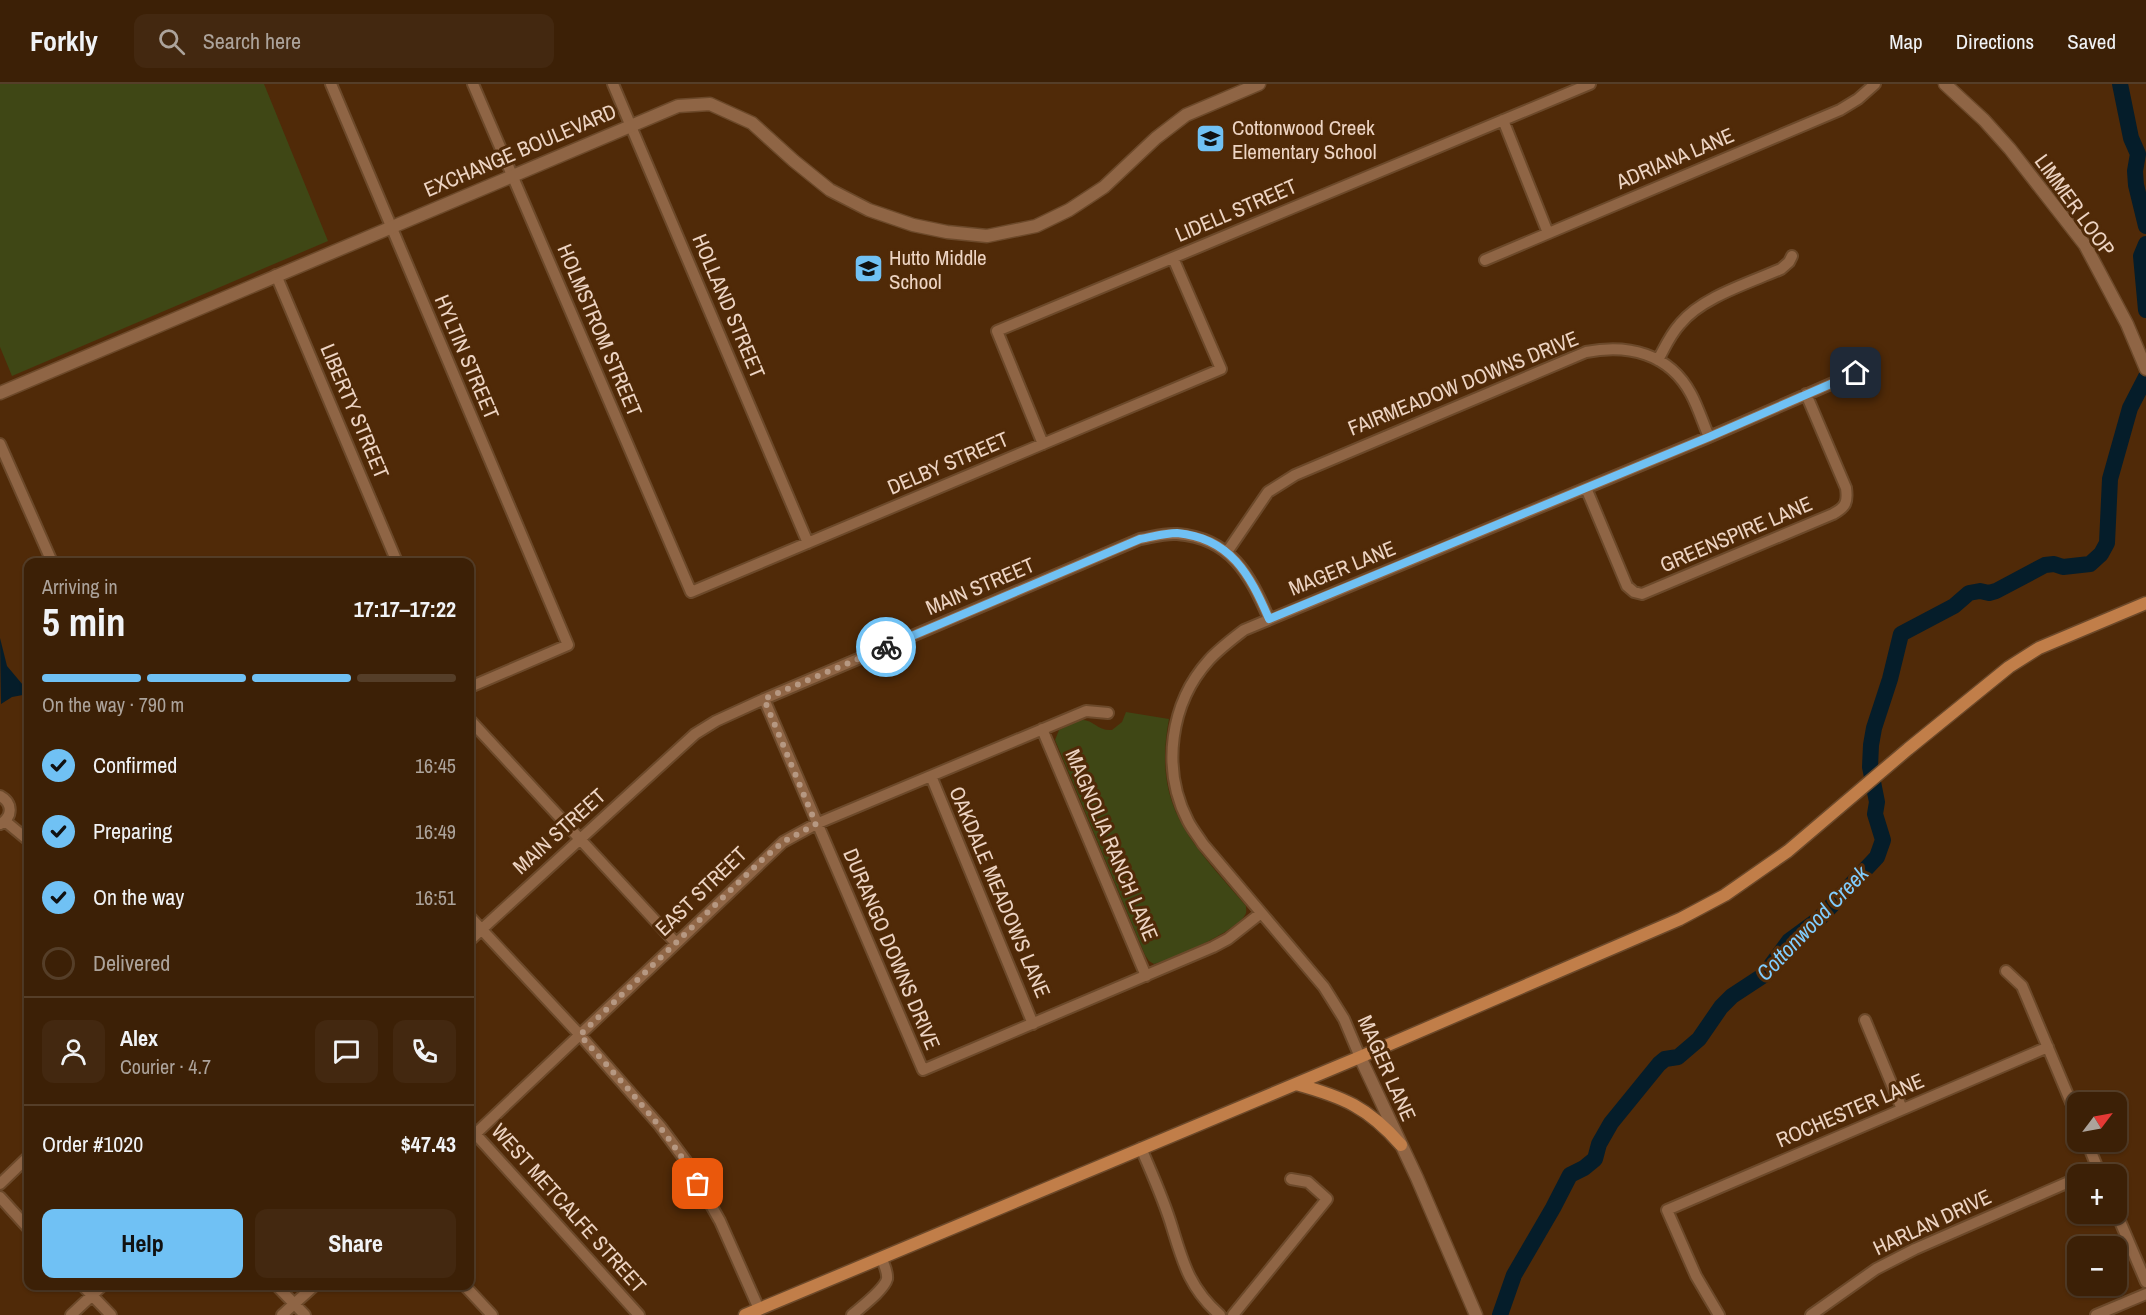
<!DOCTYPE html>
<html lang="en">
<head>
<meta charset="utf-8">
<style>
  :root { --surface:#3c2006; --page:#432810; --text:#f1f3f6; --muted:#aca39b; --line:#553e28; --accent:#70c1f4 }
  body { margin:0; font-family:"Archivo Narrow",sans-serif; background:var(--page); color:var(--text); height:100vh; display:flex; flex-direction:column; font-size:22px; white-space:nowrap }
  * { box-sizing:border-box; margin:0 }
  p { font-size:20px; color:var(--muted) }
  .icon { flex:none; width:33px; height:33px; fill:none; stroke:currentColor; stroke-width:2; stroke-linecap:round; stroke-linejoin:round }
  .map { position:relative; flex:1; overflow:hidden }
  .sheet { position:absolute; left:24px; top:474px; width:450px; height:732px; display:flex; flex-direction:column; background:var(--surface); border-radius:12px; box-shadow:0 2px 4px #0004,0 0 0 2px var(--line) }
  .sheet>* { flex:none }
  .needle { width:39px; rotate:58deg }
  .controls { position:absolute; left:2067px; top:1008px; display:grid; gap:12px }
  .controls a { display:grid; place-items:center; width:60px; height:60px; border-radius:12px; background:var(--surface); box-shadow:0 2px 4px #0004,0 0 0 2px var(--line); font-size:30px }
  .pin { position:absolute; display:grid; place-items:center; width:51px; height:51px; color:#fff; margin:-26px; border-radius:12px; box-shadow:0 3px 9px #0006 }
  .courier { position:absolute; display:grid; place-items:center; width:60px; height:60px; margin:-30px; border:4px solid #70c1f4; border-radius:50%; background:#fff; color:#222; box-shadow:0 2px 8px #0007 }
  .overview em { font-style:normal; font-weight:800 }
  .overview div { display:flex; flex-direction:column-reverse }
  .overview { display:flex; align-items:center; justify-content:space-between; height:102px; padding:0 18px }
  h1 { font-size:39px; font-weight:800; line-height:45px }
  .bar { display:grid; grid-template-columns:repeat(4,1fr); gap:9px 6px; align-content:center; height:72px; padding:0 18px }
  .bar i { height:8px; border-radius:4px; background:var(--line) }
  .bar .active { background:var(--accent) }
  .bar p { grid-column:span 4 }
  .line { display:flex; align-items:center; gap:15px; padding:0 18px; border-top:2px solid var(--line) }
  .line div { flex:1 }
  .round { display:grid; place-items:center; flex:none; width:63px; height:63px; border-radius:12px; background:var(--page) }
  ol { padding:0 18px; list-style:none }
  li { display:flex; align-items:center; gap:18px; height:66px }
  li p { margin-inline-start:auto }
  li .icon { padding:6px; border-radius:50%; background:var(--accent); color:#111; stroke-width:4 }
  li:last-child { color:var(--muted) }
  li i { width:33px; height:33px; border:3px solid var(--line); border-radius:50% }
  .action { display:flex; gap:12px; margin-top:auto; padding:12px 18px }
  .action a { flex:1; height:69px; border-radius:12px; background:var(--accent); color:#111; font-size:24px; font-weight:800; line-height:69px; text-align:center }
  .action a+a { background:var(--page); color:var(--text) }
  header { display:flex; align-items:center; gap:36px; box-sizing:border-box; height:84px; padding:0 30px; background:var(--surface); border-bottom:2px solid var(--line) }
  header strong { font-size:28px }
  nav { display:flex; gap:33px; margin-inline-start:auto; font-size:21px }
  .search { width:420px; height:54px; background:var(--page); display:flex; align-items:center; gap:15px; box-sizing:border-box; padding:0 21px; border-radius:12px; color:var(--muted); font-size:22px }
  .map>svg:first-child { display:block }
  .green { fill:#3f4715 }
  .water { fill:#051d2a }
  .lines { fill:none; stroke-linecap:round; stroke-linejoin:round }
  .river { stroke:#051d2a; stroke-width:16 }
  .minor-casing { stroke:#6c492a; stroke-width:14 }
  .tertiary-casing { stroke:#6c492a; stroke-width:15 }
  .secondary-casing { stroke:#6c492a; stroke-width:15 }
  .minor { stroke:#8f6545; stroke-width:10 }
  .tertiary { stroke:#8f6545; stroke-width:12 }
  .secondary { stroke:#c17e49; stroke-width:12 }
  .done { stroke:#b69882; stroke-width:6; stroke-dasharray:0 10.8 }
  .route { stroke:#70c1f4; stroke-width:8 }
  .labels { text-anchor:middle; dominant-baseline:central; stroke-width:6; stroke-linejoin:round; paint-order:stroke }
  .poi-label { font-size:21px; fill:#edd4c3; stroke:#502a08; text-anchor:start }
  .street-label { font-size:21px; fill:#edd4c3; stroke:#502a08 }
  .water-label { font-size:22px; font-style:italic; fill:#80cdfe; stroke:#502a08 }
</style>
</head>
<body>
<header>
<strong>Forkly</strong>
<div class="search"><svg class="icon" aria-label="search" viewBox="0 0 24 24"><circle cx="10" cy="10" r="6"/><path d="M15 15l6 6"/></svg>Search here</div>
<nav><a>Map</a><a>Directions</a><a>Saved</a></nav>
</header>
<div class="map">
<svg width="2146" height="1231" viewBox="0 0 2146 1231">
  <rect width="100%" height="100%" fill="#502a08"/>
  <path class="green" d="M 0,0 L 264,0 L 328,157 L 12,292 L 0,263 Z
    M 1126,628 L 1169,635 C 1152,725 1192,758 1246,822 C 1246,826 1247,828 1245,831 C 1237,847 1171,876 1154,880 L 1149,877 L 1145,871 L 1055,656 L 1059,646 C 1066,643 1076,636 1083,636 C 1093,636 1098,647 1112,646 L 1122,638 Z"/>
  <path class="water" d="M 0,554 L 7,582 L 28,607 L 28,610 L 12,613 L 1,620 Z"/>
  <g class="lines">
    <path class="river" d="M 2120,0 L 2131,54 L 2138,70 L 2135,87 L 2136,101 L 2146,142
      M 2146,160 L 2141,172 L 2146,226
      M 1500,1231 L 1514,1191 L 1553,1124 L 1570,1091 L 1584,1084 L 1595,1075 L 1599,1060 L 1611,1039 L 1659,980 L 1665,975 L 1678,973 L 1699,955 L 1721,923 L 1732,912 L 1764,891 L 1789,857 L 1819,835 L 1877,773 L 1883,756 L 1875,730 L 1877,718 L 1870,683 L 1871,661 L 1874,644 L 1890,595 L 1901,550 L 1954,522 L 1969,509 L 1980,507 L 1989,509 L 1996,507 L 2045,481 L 2054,480 L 2063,483 L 2090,480 L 2101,470 L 2107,459 L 2110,395 L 2130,324 L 2146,293"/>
    <defs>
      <path id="minor" d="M 331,0 L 568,561 L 470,603
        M 473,0 L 691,508 L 1221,285 L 1173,174
        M 613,0 L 808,459
        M 1503,36 L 1548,149
        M 1485,176 L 1840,26 L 1858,15 L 1875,0
        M 276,191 L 397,478
        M 1658,276 C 1665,263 1670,251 1680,240 C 1702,213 1749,199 1781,185 L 1789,178 L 1792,172
        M 0,360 L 52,478
        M 1043,360 L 997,247 L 1590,0
        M 1586,404 L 1627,502 L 1634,508 L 1642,510 L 1833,430 C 1846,423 1848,418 1846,404 L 1806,310
        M 1227,468 L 1268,408 L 1295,391 L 1586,268 C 1628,260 1669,269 1691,310 C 1698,323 1703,339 1709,353
        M 764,615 L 923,986 L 1213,863 L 1228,855 L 1261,829
        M 470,636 L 675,858
        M 1042,645 L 1146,892
        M 931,692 L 1033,940
        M 0,712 C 13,719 13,733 0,740
        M 5,737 L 28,756
        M 470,833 L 580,951 L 660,1042 L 686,1077 L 720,1137 L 759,1225
        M 470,856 L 695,650 L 716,637 L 764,615 L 1140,455 C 1152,453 1165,449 1177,450 C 1231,454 1250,491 1269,535
        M 2006,887 L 2022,902 L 2078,1035
        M 1865,936 L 1902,1025
        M 1360,973 L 1344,935 L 1324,903 L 1203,760 C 1198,752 1192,745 1188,737 C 1161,685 1170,619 1209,576 C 1219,565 1231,556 1244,546 L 1709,353 L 1856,289
        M 470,1044 L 639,1231
        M 470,1055 L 783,758 L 816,740 L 1086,627 L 1108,629
        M 2087,1058 L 2100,1090
        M 1141,1064 C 1152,1090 1164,1116 1172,1143 C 1183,1179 1190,1205 1220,1231
        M 2086,1090 L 2098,1085
        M 0,1100 L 28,1073
        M 0,1113 L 28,1144
        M 2116,1128 L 2146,1198
        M 83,1202 L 111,1231
        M 277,1202 L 305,1231
        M 465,1202 L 492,1231
        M 71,1231 L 102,1202
        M 282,1231 L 314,1202
        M 852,1231 C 861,1223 884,1206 887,1195 C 888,1188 884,1181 882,1175
        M 1233,1231 L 1327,1115 L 1308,1098 L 1291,1095
        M 1719,1231 L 1696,1192 L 1667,1126 L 2048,963
        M 1811,1231 L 1876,1185 L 1915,1165 L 2078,1094
        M 2096,1231 L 2146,1210"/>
      <path id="tertiary" d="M 1945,0 L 1984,36 L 2010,65 L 2085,161 L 2127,240 L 2146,285
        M 0,309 L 678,22 L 710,20 L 752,39 L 794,77 L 830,106 L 869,126 L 913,141 L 947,148 L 987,152 L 1036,142 L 1069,126 L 1104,103 L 1156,54 L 1186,31 L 1259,0
        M 1360,973 L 1417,1094 L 1476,1231"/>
      <path id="secondary" d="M 1296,1000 C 1343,1013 1368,1023 1401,1061
        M 745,1231 L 1360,973 L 1680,835 L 1725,811 L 1788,767 L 1908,665 L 2009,583 L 2039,564 L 2146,519"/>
    </defs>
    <use href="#minor" class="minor-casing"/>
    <use href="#tertiary" class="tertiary-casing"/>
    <use href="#secondary" class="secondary-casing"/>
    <use href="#minor" class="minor"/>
    <use href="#tertiary" class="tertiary"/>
    <use href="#secondary" class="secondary"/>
  </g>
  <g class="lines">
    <path class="done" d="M 698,1100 C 667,1044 622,999 580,951 L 762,776 L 783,758 L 816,740 L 764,615 L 886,563"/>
    <path class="route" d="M 886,563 L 1140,455 C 1152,453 1165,449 1177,449 C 1231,454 1250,491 1269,535 L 1709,353 L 1856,289"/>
  </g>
  <defs>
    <symbol id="school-square" viewBox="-11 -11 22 22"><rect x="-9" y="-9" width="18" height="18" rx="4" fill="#70c1f4" stroke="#502a08"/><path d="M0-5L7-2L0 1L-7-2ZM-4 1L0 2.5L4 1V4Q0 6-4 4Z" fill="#111"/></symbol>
  </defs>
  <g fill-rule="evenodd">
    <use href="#school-square" x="1194" y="38" width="33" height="33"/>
    <use href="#school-square" x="852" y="168" width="33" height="33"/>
  </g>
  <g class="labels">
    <g class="poi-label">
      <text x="1232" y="43">Cottonwood Creek<tspan x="1232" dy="24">Elementary School</tspan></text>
      <text x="889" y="173">Hutto Middle<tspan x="889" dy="24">School</tspan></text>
    </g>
    <g class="street-label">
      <text transform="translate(520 66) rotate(-23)">EXCHANGE BOULEVARD</text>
      <text transform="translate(1675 74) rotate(-23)">ADRIANA LANE</text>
      <text transform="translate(2075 121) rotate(54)">LIMMER LOOP</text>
      <text transform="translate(1236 126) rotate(-23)">LIDELL STREET</text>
      <text transform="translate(729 222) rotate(67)">HOLLAND STREET</text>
      <text transform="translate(600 246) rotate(67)">HOLMSTROM STREET</text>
      <text transform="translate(467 273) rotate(67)">HYLTIN STREET</text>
      <text transform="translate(1463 299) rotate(-22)">FAIRMEADOW DOWNS DRIVE</text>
      <text transform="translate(355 327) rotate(67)">LIBERTY STREET</text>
      <text transform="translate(948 379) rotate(-23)">DELBY STREET</text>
      <text transform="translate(1736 450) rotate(-23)">GREENSPIRE LANE</text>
      <text transform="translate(1342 484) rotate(-22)">MAGER LANE</text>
      <text transform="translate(980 502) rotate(-23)">MAIN STREET</text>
      <text transform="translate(559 747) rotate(-42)">MAIN STREET</text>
      <text transform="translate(1112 761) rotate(67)">MAGNOLIA RANCH LANE</text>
      <text transform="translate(701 807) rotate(-44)">EAST STREET</text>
      <text transform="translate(1000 808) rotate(67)">OAKDALE MEADOWS LANE</text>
      <text transform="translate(892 865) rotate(67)">DURANGO DOWNS DRIVE</text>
      <text transform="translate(1387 984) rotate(66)">MAGER LANE</text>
      <text transform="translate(1850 1026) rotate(-23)">ROCHESTER LANE</text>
      <text transform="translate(569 1124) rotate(48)">WEST METCALFE STREET</text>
      <text transform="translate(1932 1138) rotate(-25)">HARLAN DRIVE</text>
    </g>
    <g class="water-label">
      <text transform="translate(1812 839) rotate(-46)">Cottonwood Creek</text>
    </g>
  </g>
</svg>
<div class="controls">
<a><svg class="needle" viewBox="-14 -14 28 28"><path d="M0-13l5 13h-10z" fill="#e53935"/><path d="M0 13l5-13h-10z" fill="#aca39b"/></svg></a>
<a>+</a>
<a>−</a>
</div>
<div class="pin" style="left:698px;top:1100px;background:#ea580c"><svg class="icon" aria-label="bag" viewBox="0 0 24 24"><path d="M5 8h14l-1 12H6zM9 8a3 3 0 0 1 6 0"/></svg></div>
<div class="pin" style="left:1856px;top:289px;background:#1f2937"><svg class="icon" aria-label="home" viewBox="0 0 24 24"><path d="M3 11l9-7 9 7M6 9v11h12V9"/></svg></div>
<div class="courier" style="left:886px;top:563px"><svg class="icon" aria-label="bike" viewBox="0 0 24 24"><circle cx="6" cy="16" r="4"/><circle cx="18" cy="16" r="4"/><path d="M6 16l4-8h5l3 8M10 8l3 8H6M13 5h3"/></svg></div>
<section class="sheet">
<div class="overview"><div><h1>5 min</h1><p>Arriving in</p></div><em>17:17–17:22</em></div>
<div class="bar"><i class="active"></i><i class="active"></i><i class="active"></i><i></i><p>On the way · 790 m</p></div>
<ol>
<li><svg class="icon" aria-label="check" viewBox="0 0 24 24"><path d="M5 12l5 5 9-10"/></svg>Confirmed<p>16:45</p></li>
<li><svg class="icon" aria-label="check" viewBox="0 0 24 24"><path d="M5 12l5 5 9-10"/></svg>Preparing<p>16:49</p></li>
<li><svg class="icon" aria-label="check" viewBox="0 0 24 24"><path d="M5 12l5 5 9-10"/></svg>On the way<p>16:51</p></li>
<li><i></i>Delivered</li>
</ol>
<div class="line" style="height:108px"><a class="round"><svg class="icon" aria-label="person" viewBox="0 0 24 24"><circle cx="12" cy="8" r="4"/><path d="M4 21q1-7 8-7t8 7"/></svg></a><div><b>Alex</b><p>Courier · 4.7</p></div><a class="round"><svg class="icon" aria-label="chat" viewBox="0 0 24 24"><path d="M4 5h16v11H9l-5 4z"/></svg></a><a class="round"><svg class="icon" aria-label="phone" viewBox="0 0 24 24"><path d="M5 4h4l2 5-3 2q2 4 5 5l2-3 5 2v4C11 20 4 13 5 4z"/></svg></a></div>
<div class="line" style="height:78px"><div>Order #1020</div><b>$47.43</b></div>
<div class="action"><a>Help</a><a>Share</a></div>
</section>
</div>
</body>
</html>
